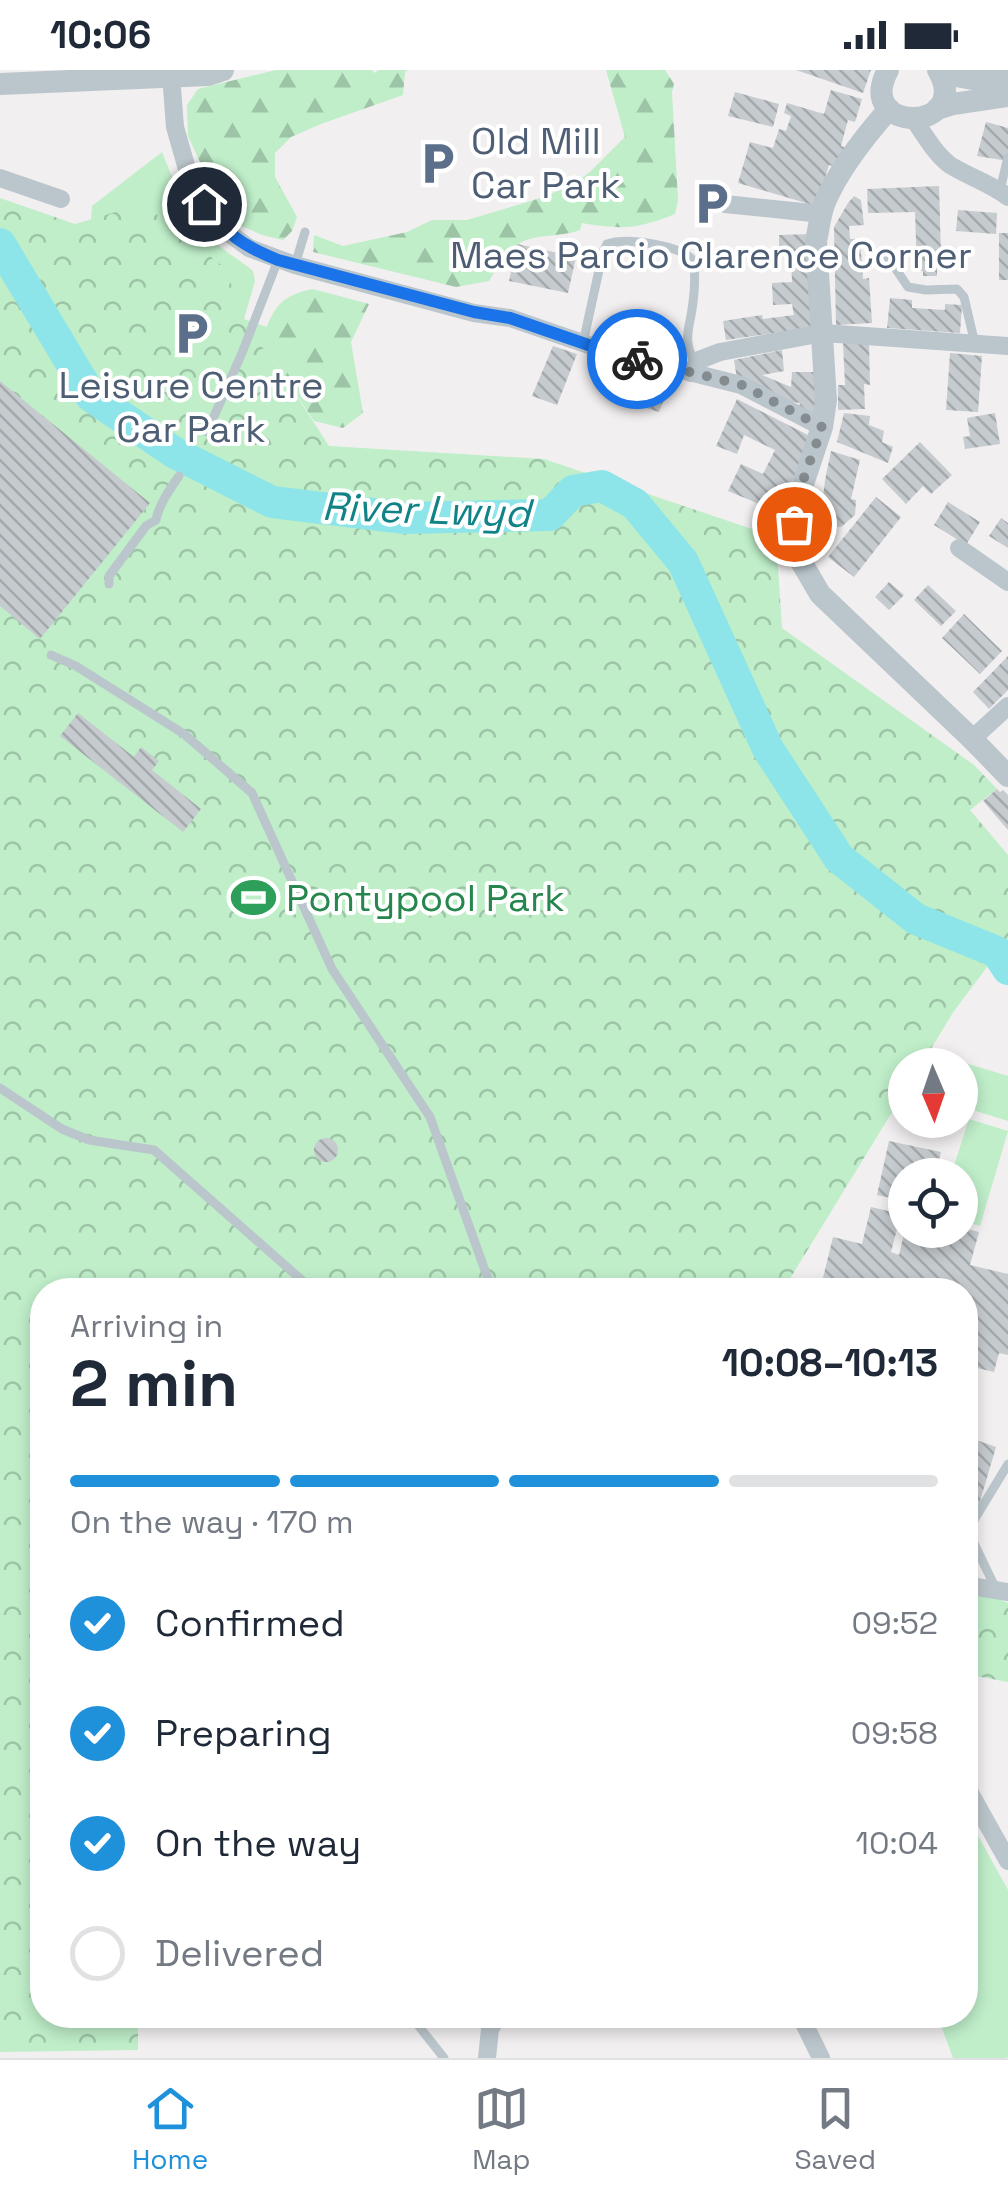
<!DOCTYPE html>
<html lang="en">
<head>
<meta charset="utf-8">
<style>
  :root { --surface:#fff; --page:#f2f2f3; --text:#1f2937; --muted:#747a83; --line:#e0e1e3; --accent:#1f91db }
  body { margin:0; font-family:"Space Grotesk",sans-serif; background:var(--page); color:var(--text); height:100vh; display:flex; flex-direction:column; font-size:38px; white-space:nowrap }
  * { box-sizing:border-box; margin:0 }
  p { font-size:32px; color:var(--muted) }
  .icon { flex:none; width:55px; height:55px; fill:none; stroke:currentColor; stroke-width:2; stroke-linecap:round; stroke-linejoin:round }
  .map { position:relative; flex:1; overflow:hidden }
  .details { position:absolute; left:30px; top:1208px; width:948px; height:750px; display:flex; flex-direction:column; background:var(--surface); border-radius:40px; box-shadow:0 5px 15px #0003 }
  .details>* { flex:none }
  .needle { width:65px; rotate:178deg }
  .tools { position:absolute; left:888px; top:978px; display:grid; gap:20px }
  .tools a { display:grid; place-items:center; width:90px; height:90px; border-radius:50%; background:var(--surface); box-shadow:0 5px 15px #0003; font-size:50px }
  .pin { position:absolute; display:grid; place-items:center; width:85px; height:85px; color:#fff; margin:-42px; border:5px solid #fff; border-radius:50%; box-shadow:0 2px 10px #0007 }
  .courier { position:absolute; display:grid; place-items:center; width:100px; height:100px; margin:-50px; border:8px solid #1a73e8; border-radius:50%; background:#fff; color:#222; box-shadow:0 2px 12px #0007 }
  .overview em { font-style:normal; font-weight:700 }
  .overview div { display:flex; flex-direction:column-reverse }
  .overview { display:flex; align-items:center; justify-content:space-between; height:170px; padding:0 40px }
  h1 { font-size:65px; font-weight:700; line-height:75px }
  .bar { display:grid; grid-template-columns:repeat(4,1fr); gap:15px 10px; align-content:center; height:120px; padding:0 40px }
  .bar i { height:12px; border-radius:8px; background:var(--line) }
  .bar .selected { background:var(--accent) }
  .bar p { grid-column:span 4 }
  ol { padding:0 40px; list-style:none }
  li { display:flex; align-items:center; gap:30px; height:110px }
  li p { margin-inline-start:auto }
  li .icon { padding:10px; border-radius:50%; background:var(--accent); color:#fff; stroke-width:4 }
  li:last-child { color:var(--muted) }
  li i { width:55px; height:55px; border:5px solid var(--line); border-radius:50% }
  .status { display:flex; justify-content:space-between; align-items:center; height:70px; padding:0 50px; background:var(--surface); direction:ltr }
  .status svg { height:28px; fill:currentColor }
  .menu { display:flex; justify-content:space-around; align-items:center; height:140px; border-top:2px solid var(--line); background:var(--surface); font-size:28px; color:var(--muted) }
  .menu a { display:grid; justify-items:center; gap:5px }
  .menu .selected { color:var(--accent) }
  .map>svg:first-child { display:block }
  .green { fill:#bfeec9 }
  .forest { fill:url(#forest-firs) }
  .park { fill:url(#park-crowns) }
  .lines { fill:none; stroke-linecap:round; stroke-linejoin:round }
  .river { stroke:#8ee5e9; stroke-width:32 }
  .building { fill:url(#building-back-hatch) }
  .service { stroke:#bbc6cc; stroke-width:9 }
  .minor { stroke:#bbc6cc; stroke-width:18 }
  .tertiary { stroke:#bbc6cc; stroke-width:22 }
  .done { stroke:#848c90; stroke-width:10; stroke-dasharray:0 18 }
  .route { stroke:#1a73e8; stroke-width:12 }
  .labels { text-anchor:middle; dominant-baseline:central; stroke-width:8; stroke-linejoin:round; paint-order:stroke }
  .service-label { font-size:38px; fill:#4e5e75; stroke:#fff }
  .leisure-label { font-size:38px; fill:#27864d; stroke:#fff; text-anchor:start }
  .water-label { font-size:40px; font-style:italic; fill:#118387; stroke:#fff }
</style>
</head>
<body>
<div class="status"><b>10:06</b><svg viewBox="0 0 49 12"><path d="M0 12V9h3v3zM5 12V6h3v6zM10 12V3h3v9zM15 12V0h3v12zM26 1h20v11H26zM47 4h2v5h-2z"/></svg></div>
<div class="map">
<svg width="1008" height="1988" viewBox="0 0 1008 1988">
  <defs>
    <pattern id="forest-firs" width="22" height="20" patternUnits="userSpaceOnUse" patternTransform="scale(2.5)"><rect width="22" height="20" fill="#bfeec9"/><path d="M5 1l3.5 6h-7zM16 11l3.5 6h-7z" fill="#9dc4a6"/></pattern>
    <pattern id="park-crowns" width="20" height="18" patternUnits="userSpaceOnUse" patternTransform="scale(2.5)"><rect width="20" height="18" fill="#bfeec9"/><path d="M2 6a3 3 0 1 1 6 0M12 15a3 3 0 1 1 6 0" fill="none" stroke="#9dc4a6"/></pattern>
    <pattern id="building-back-hatch" width="6" height="6" patternUnits="userSpaceOnUse" patternTransform="scale(2.5)"><rect width="6" height="6" fill="#c6cbcf"/><path d="M-1 5l2 2M0 0l6 6M5-1l2 2" fill="none" stroke="#a3a8ab"/></pattern>
  </defs>
  <rect width="100%" height="100%" fill="#f2eff0"/>
  <path class="green" d="M 162,82 C 176,118 191,151 221,177 C 231,186 243,192 253,201 L 255,211 L 244,249 L 90,166 L 92,136 Z
    M 952,989 L 1008,1006 L 1008,1051 L 960,1036 L 960,995 L 950,995 Z
    M 969,1049 L 1008,1061 L 980,1156 L 960,1150 L 960,1105 L 951,1105 Z
    M 965,1742 L 1008,1820 L 1008,1987 L 1004,1988 L 953,1988 L 937,1945 L 965,1945 Z"/>
  <path class="forest" d="M 276,0 L 372,0 L 374,3 L 379,0 L 408,0 L 405,2 L 403,25 L 321,54 L 291,67 L 275,83 L 275,107 L 297,147 L 292,161 L 283,170 L 262,165 L 237,154 L 210,114 L 188,66 L 187,35 L 198,19 Z
    M 606,0 L 665,0 L 674,14 L 672,22 L 678,130 L 675,144 C 638,159 621,160 582,153 L 580,160 C 560,168 532,162 514,177 C 504,186 496,199 489,211 L 456,217 L 313,182 L 314,165 L 343,176 L 407,162 L 432,150 L 467,150 L 534,130 L 571,116 L 590,102 L 625,67 Z
    M 313,219 L 369,234 L 351,272 L 363,343 L 343,358 L 314,351 L 273,289 L 260,275 C 272,242 276,226 313,219 Z"/>
  <path class="park" d="M 0,128 L 75,154 L 143,134 L 225,198 L 244,249 L 267,257 L 260,275 L 273,289 L 329,376 L 544,389 L 776,467 L 782,558 L 974,695 L 997,719 L 970,740 L 1008,785 L 1008,869 L 954,941 L 921,995 L 905,995 L 905,1021 L 783,1220 L 42,1220 L 42,1945 L 138,1945 L 138,1980 L 0,1982 Z
    M 965,1515 L 1008,1533 L 1008,1612 L 965,1604 Z"/>
  <g class="lines">
    <path class="river" d="M 0,174 L 91,326 L 175,383 L 272,432 L 405,448 L 550,445 L 573,421 L 602,416 L 635,434 L 683,492 L 768,679 L 839,788 L 916,849 L 997,882 L 1008,899"/>
  </g>
  <path class="building" d="M 796,0 L 871,0 L 863,23 Z
    M 831,20 L 862,29 L 855,52 L 848,50 L 841,76 L 847,78 L 841,99 L 829,95 L 816,136 L 738,113 L 750,72 L 773,78 L 779,59 L 786,61 L 791,46 L 784,43 L 787,33 L 824,44 Z
    M 735,22 L 779,34 L 773,57 L 728,46 Z
    M 986,52 L 1008,58 L 1008,91 L 977,86 Z
    M 939,116 L 941,184 L 944,184 L 945,198 L 937,198 L 937,206 L 923,206 L 923,201 L 917,201 L 915,142 L 868,143 L 867,119 Z
    M 854,126 L 861,130 L 864,155 L 849,156 L 850,169 L 860,169 L 863,209 L 869,208 L 872,253 L 836,255 L 834,157 L 848,133 Z
    M 958,140 L 997,143 L 996,164 L 956,161 Z
    M 999,163 L 1008,163 L 1008,210 L 999,210 Z
    M 813,164 L 817,257 L 726,270 L 723,251 L 762,245 L 763,249 L 794,245 L 792,234 L 773,235 L 772,213 L 792,212 L 791,186 L 779,185 L 779,165 Z
    M 517,174 L 576,187 L 568,223 L 509,211 Z
    M 890,228 L 912,230 L 912,238 L 945,240 L 945,234 L 962,235 L 960,263 L 887,258 Z
    M 644,244 L 663,249 L 660,261 L 678,266 L 673,283 L 627,271 L 631,256 L 640,259 Z
    M 869,272 L 870,315 L 864,314 L 865,339 L 838,340 L 838,315 L 845,315 L 843,273 Z
    M 553,276 L 577,284 L 557,335 L 532,326 Z
    M 782,280 L 784,301 L 762,305 L 791,317 L 792,302 L 817,302 L 815,341 L 813,343 L 798,341 L 800,333 L 784,331 L 737,309 L 734,290 Z
    M 950,283 L 982,286 L 978,342 L 946,340 Z
    M 617,294 L 671,313 L 659,342 L 605,325 Z
    M 0,311 L 150,433 L 40,569 L 0,536 Z
    M 737,329 L 812,367 L 778,442 L 728,421 L 741,394 L 763,404 L 775,380 L 744,365 L 737,384 L 716,376 Z
    M 844,343 L 870,346 L 869,355 L 884,361 L 882,372 L 893,377 L 888,393 L 837,372 Z
    M 995,343 L 1000,374 L 965,379 L 963,367 L 970,366 L 967,348 Z
    M 920,372 L 952,405 L 931,424 L 923,416 L 906,434 L 882,409 Z
    M 831,381 L 860,390 L 851,429 L 856,430 L 855,445 L 841,457 L 820,454 L 825,410 Z
    M 876,427 L 901,447 L 854,507 L 828,487 Z
    M 948,432 L 980,452 L 966,475 L 934,455 Z
    M 1001,448 L 1008,453 L 1008,478 L 989,466 Z
    M 889,512 L 904,525 L 889,540 L 875,527 Z
    M 928,515 L 956,541 L 941,556 L 914,530 Z
    M 964,544 L 1002,581 L 980,604 L 942,568 Z
    M 1008,586 L 1008,620 L 989,639 L 973,622 Z
    M 78,643 L 134,687 L 141,677 L 159,691 L 152,700 L 201,739 L 183,762 L 60,666 Z
    M 997,719 L 1000,722 L 1003,720 L 1008,725 L 1008,760 L 983,731 Z
    M314 1080a12 12 0 1 1 24 0a12 12 0 1 1-24 0Z
    M 889,1071 L 941,1082 L 936,1105 L 905,1105 L 905,1131 L 877,1125 Z
    M 871,1137 L 901,1144 L 891,1182 L 899,1185 L 905,1160 L 960,1160 L 960,1157 L 979,1162 L 970,1195 L 1008,1204 L 1008,1285 L 999,1283 L 994,1302 L 965,1295 L 965,1220 L 820,1220 L 833,1167 L 862,1174 Z
    M 965,1366 L 996,1377 L 978,1438 L 965,1430 Z"/>
  <g class="lines">
    <path class="service" d="M 1000,120 L 1008,87
      M 887,186 L 908,217 L 926,220 L 957,219 L 964,227 L 975,274
      M 295,195 L 305,162
      M 583,273 L 603,182 L 607,174 C 627,167 680,175 694,191 C 695,205 695,219 693,232 C 690,260 681,268 696,295
      M 207,362 L 242,283 L 278,190
      M 109,514 L 109,506 L 146,456 L 156,450 C 159,434 170,419 179,406
      M 51,585 L 76,596 L 184,664 L 252,723 L 332,899 L 430,1047 L 492,1220
      M 0,1018 L 62,1059 L 89,1070 L 154,1080 L 313,1220
      M 995,1517 L 969,1463 L 971,1455 L 1008,1394
      M 164,1945 L 175,1945
      M 410,1945 L 444,1988"/>
    <path class="minor" d="M 171,5 L 175,57 L 189,106 L 204,134 L 225,160 L 249,178 L 295,195 L 474,243 L 510,248 L 606,281 L 741,315 L 822,357
      M 914,50 C 925,65 935,84 950,95 C 969,107 990,113 1008,127
      M 0,108 L 61,129
      M 725,134 L 822,144
      M 691,303 L 699,290 L 720,282 L 823,263 L 1008,276
      M 959,478 L 1008,512
      M 972,669 L 1008,636
      M 965,1515 L 1008,1522
      M 965,1714 L 1008,1791
      M 800,1945 L 821,1988
      M 487,1988 L 490,1959 L 499,1945"/>
    <path class="tertiary" d="M 888,0 C 853,65 974,63 938,0
      M 940,3 L 983,11 L 1008,10
      M 0,14 L 208,5 L 223,0
      M 889,39 C 867,64 838,101 825,132 C 820,144 819,158 816,171 L 826,330 L 822,357 L 795,438 L 793,470 L 799,488 L 820,524 L 972,669 L 1008,706
      M 937,39 L 953,34 L 1008,26"/>
  </g>
  <g class="lines">
    <path class="done" d="M 637,289 L 742,315 L 822,357 C 812,389 796,420 794,454"/>
    <path class="route" d="M 204,134 C 228,165 241,175 278,190 L 474,242 L 510,248 L 606,281 L 637,289"/>
  </g>
  <defs>
    <symbol id="parking-bare" viewBox="-9 -9 18 18"><path d="M-3.5-5.5H1a3.5 3.5 0 0 1 0 7H-1V5.5H-3.5ZM-1-3.4V-.6H.8a1.4 1.4 0 0 0 0-2.8Z" fill="#5c6f8a" stroke="#fff" stroke-width="2.5" paint-order="stroke"/></symbol>
    <symbol id="stadium-bare" viewBox="-9 -9 18 18"><path d="M0-5a6.5 5 0 1 0 0 10a6.5 5 0 1 0 0-10ZM-3.5-1.8h7v3.6h-7Z" fill="#2e9e5b" stroke="#fff" stroke-width="2.5" paint-order="stroke"/></symbol>
  </defs>
  <g fill-rule="evenodd">
    <use href="#parking-bare" x="406" y="62" width="63" height="63"/>
    <use href="#parking-bare" x="680" y="102" width="63" height="63"/>
    <use href="#parking-bare" x="160" y="232" width="63" height="63"/>
    <use href="#stadium-bare" x="222" y="796" width="63" height="63"/>
  </g>
  <g class="labels">
    <g class="service-label">
      <text x="471" y="71" text-anchor="start">Old Mill<tspan x="471" dy="44">Car Park</tspan></text>
      <text x="711" y="185">Maes Parcio Clarence Corner</text>
      <text x="191" y="315">Leisure Centre<tspan x="191" dy="44">Car Park</tspan></text>
    </g>
    <g class="leisure-label">
      <text x="286" y="828">Pontypool Park</text>
    </g>
    <g class="water-label">
      <text transform="translate(426 440) rotate(2)">River Lwyd</text>
    </g>
  </g>
</svg>
<div class="tools">
<a><svg class="needle" viewBox="-14 -14 28 28"><path d="M0-13l5 13h-10z" fill="#e53935"/><path d="M0 13l5-13h-10z" fill="#747a83"/></svg></a>
<a><svg class="icon" aria-label="locate" viewBox="0 0 24 24"><circle cx="12" cy="12" r="6"/><path d="M12 2v4M12 18v4M2 12h4M18 12h4"/></svg></a>
</div>
<div class="pin" style="left:794px;top:454px;background:#ea580c"><svg class="icon" aria-label="bag" viewBox="0 0 24 24"><path d="M5 8h14l-1 12H6zM9 8a3 3 0 0 1 6 0"/></svg></div>
<div class="pin" style="left:204px;top:134px;background:#1f2937"><svg class="icon" aria-label="home" viewBox="0 0 24 24"><path d="M3 11l9-7 9 7M6 9v11h12V9"/></svg></div>
<div class="courier" style="left:637px;top:289px"><svg class="icon" aria-label="bike" viewBox="0 0 24 24"><circle cx="6" cy="16" r="4"/><circle cx="18" cy="16" r="4"/><path d="M6 16l4-8h5l3 8M10 8l3 8H6M13 5h3"/></svg></div>
<section class="details">
<div class="overview"><div><h1>2 min</h1><p>Arriving in</p></div><em>10:08–10:13</em></div>
<div class="bar"><i class="selected"></i><i class="selected"></i><i class="selected"></i><i></i><p>On the way · 170 m</p></div>
<ol>
<li><svg class="icon" aria-label="check" viewBox="0 0 24 24"><path d="M5 12l5 5 9-10"/></svg>Confirmed<p>09:52</p></li>
<li><svg class="icon" aria-label="check" viewBox="0 0 24 24"><path d="M5 12l5 5 9-10"/></svg>Preparing<p>09:58</p></li>
<li><svg class="icon" aria-label="check" viewBox="0 0 24 24"><path d="M5 12l5 5 9-10"/></svg>On the way<p>10:04</p></li>
<li><i></i>Delivered</li>
</ol>
</section>
</div>
<nav class="menu">
<a class="selected"><svg class="icon" aria-label="home" viewBox="0 0 24 24"><path d="M3 11l9-7 9 7M6 9v11h12V9"/></svg>Home</a>
<a><svg class="icon" aria-label="map" viewBox="0 0 24 24"><path d="M3 6l6-2 6 2 6-2v14l-6 2-6-2-6 2zM9 4v14M15 6v14"/></svg>Map</a>
<a><svg class="icon" aria-label="saved" viewBox="0 0 24 24"><path d="M7 4h10v16l-5-4-5 4z"/></svg>Saved</a>
</nav>
</body>
</html>
